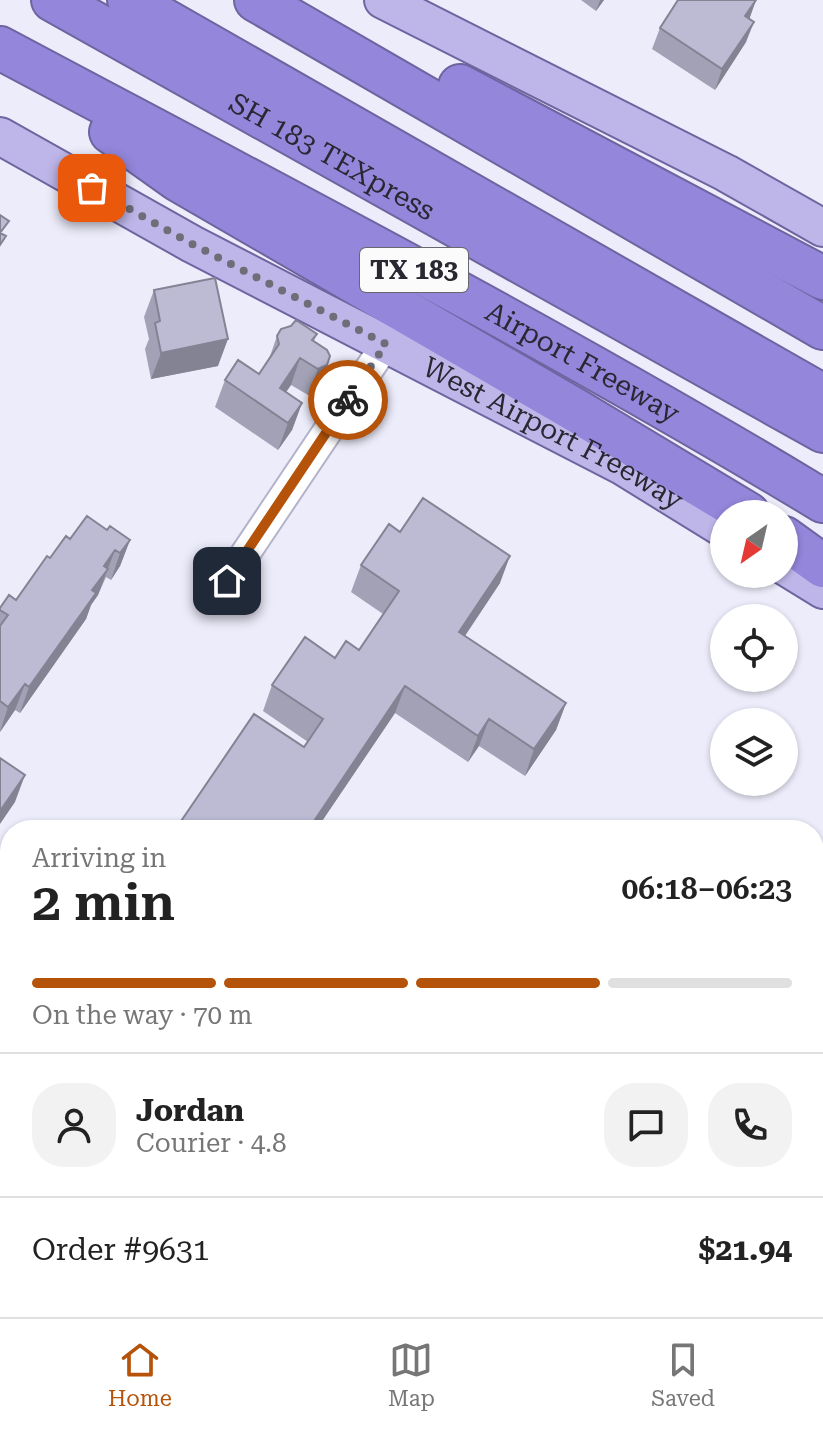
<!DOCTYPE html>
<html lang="en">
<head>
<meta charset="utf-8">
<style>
  :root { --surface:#fff; --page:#f2f2f2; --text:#222; --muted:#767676; --line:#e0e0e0; --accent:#b45309 }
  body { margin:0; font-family:"Roboto Serif",serif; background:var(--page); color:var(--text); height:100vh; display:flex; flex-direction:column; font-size:30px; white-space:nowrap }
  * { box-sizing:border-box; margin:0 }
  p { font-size:26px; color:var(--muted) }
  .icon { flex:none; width:44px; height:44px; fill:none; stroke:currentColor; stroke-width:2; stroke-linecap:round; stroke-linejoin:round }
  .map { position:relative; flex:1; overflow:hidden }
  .details { position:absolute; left:0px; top:820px; width:824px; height:498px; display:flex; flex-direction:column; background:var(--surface); border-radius:32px 32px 0 0; box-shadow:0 2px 6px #0004 }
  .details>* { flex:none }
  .needle { width:52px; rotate:214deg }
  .fabs { position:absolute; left:710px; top:500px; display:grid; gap:16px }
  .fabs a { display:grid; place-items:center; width:88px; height:88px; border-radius:50%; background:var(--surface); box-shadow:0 2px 6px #0004; font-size:40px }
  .pin { position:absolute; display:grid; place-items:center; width:68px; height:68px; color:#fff; margin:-34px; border-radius:16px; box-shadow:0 4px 12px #0006 }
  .courier { position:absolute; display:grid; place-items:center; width:80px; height:80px; margin:-40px; border:6px solid #b45309; border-radius:50%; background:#fff; color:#222; box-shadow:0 2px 10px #0007 }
  .summary em { font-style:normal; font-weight:600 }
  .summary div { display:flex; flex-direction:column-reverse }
  .summary { display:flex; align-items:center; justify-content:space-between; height:136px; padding:0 32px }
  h1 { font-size:52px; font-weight:600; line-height:60px }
  .bar { display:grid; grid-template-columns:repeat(4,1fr); gap:12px 8px; align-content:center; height:96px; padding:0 32px }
  .bar i { height:10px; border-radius:6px; background:var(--line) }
  .bar .active { background:var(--accent) }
  .bar p { grid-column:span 4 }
  .line { display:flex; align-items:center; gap:20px; padding:0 32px; border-top:2px solid var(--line) }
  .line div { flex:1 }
  .round { display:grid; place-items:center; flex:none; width:84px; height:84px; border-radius:32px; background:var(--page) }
  .tab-bar { display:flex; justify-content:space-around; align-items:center; height:112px; border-top:2px solid var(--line); background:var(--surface); font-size:22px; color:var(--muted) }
  .tab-bar a { display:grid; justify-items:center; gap:4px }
  .tab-bar .active { color:var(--accent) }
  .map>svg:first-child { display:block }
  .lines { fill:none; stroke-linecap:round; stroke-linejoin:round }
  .minor-casing { stroke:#b5b3cc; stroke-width:32 }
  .major-casing { stroke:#6e65a0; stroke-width:40 }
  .highway-casing { stroke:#6e65a0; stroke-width:46 }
  .minor { stroke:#fff; stroke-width:28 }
  .major { stroke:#beb6e9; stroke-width:36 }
  .highway { stroke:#9386db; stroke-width:42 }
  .wall { fill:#a3a1b6 }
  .shaded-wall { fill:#848394 }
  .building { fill:#bdbbd4; stroke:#848394; stroke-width:2 }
  .done { stroke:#6e6d78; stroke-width:8; stroke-dasharray:0 14.4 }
  .route { stroke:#b45309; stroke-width:10 }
  .labels { text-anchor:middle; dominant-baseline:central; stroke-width:6; stroke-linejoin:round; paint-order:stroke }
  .shield { fill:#fbfbfb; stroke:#68676e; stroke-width:2 }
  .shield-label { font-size:26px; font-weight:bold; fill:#292832 }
  .street-label { font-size:28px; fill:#292832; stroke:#fbfbfb }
</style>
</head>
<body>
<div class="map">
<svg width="823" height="1317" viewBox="0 0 823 1317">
  <rect width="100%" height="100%" fill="#edecfb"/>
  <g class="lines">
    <defs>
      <path id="minor" d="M 227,581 L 386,344"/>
      <g id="major">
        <path d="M 383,0 L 726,173 L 823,228"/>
        <path id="s1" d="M 0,136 L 192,244 L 622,466 L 724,529"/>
        <path d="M 784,566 L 823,590"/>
      </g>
      <g id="highway">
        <path id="s2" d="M 53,0 L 823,431"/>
        <path d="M 129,0 L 823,396"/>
        <path d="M 256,0 L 823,328"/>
        <path id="s3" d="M 0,48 C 276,195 555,339 823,501"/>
        <path d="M 460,86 L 823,278"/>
        <path d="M 111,132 L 177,179 L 575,410 L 748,514"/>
        <path d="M 784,538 L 823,566"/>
      </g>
    </defs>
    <use href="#minor" class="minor-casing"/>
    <use href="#major" class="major-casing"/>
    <use href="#highway" class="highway-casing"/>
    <use href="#minor" class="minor"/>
    <use href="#major" class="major"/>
    <use href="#highway" class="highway"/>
  </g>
  <path class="wall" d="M 581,0 L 604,0 L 596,11 Z
    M 756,0 L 749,19 L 746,42 L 715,90 L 652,49 L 660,28 Z
    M 154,290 L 218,366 L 151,379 L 145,349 L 149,339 L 144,317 Z
    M 317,334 L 314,341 L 327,365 L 317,392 L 308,395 L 291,385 L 286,392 L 302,403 L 292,430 L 278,450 L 215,407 L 225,380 L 259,374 L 269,359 L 277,336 Z
    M 107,530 L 130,540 L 120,566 L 111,580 L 106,577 L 98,595 L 91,605 L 86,619 L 20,713 L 15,710 L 0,732 L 0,608 L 16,600 L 50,558 Z
    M 400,532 L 500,583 L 465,636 L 566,703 L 556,730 L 525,776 L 479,746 L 468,762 L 395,713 L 316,830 L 175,830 L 304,747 L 308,742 L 263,711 L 272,685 L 335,658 L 359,650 L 383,614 L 351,592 L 361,565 Z
    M 823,1032 L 823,1080 L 814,1074 L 814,1048 L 816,1042 Z
    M 157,1308 L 290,1308 L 287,1317 L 168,1317 Z
    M 412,1308 L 518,1308 L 531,1317 L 409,1317 Z
    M 584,1308 L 754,1308 L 758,1311 L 756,1317 L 578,1317 Z"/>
  <path class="shaded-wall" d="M 600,0 L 604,0 L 596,11 Z
    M 756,0 L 749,20 L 745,16 Z
    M 754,22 L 746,42 L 715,90 L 722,69 Z
    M 228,339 L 218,366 L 151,379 L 161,353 Z
    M 300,358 L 291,385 L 270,415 L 280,388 Z
    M 327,365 L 317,392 L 308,395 L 318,369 Z
    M 302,403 L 292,430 L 278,450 L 288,423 Z
    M 130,540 L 120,566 L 111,580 L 120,553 Z
    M 115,550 L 98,595 L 91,605 L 86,619 L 20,713 L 29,687 L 92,590 L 104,566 Z
    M 510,556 L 500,583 L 450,658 L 459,632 Z
    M 25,684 L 15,710 L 0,732 L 8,707 Z
    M 405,686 L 395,713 L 316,830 L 308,830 Z
    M 566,703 L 556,730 L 525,776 L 534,749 Z
    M 489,719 L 479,746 L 468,762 L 478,736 Z
    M 25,775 L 15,802 L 0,824 L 0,811 Z
    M 10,1265 L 10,1278 L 0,1292 L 0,1280 Z
    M 288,1308 L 290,1308 L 287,1317 L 282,1317 Z
    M 392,1308 L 404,1308 L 398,1317 L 386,1317 Z"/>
  <path class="building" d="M 678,0 L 756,0 L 745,16 L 754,22 L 722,69 L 660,28 Z
    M 0,215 L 9,221 L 0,233 L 6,236 L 0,245 Z
    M 215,278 L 228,339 L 161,353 L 155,323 L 160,321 L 154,290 Z
    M 296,320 L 317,334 L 312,340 L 327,350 L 330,356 L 327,365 L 318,369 L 300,358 L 280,388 L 302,403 L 288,423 L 225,380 L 238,360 L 259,374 L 279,344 L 277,336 L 281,329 L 291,326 Z
    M 423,498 L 510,556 L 459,632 L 566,703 L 534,749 L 489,719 L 478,736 L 405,686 L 308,830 L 175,830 L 254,714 L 304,747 L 323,719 L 272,685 L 305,637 L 335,658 L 346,641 L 359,650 L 399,591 L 361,565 L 389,524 L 400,532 Z
    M 87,516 L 107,530 L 110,526 L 130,540 L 120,553 L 115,550 L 104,566 L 108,569 L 92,590 L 96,593 L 29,687 L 25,684 L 8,707 L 0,701 L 0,626 L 8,615 L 0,610 L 0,608 L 9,595 L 16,600 L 47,556 L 50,558 L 66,536 L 70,539 Z
    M 0,758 L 25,775 L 0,811 Z
    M 823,1032 L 823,1047 L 816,1042 Z
    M 10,1071 L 10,1265 L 0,1280 L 0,1086 Z
    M 823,1250 L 823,1317 L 776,1317 L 783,1308 L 814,1308 L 814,1263 Z
    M 223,1308 L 288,1308 L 282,1317 L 237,1317 Z
    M 344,1308 L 392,1308 L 386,1317 L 338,1317 Z
    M 435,1308 L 518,1308 L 531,1317 L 455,1317 L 447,1311 L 444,1315 Z
    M 584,1308 L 639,1308 L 633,1317 L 578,1317 Z
    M 675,1308 L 754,1308 L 758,1311 L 753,1317 L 687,1317 Z
    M 129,1312 L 135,1317 L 126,1317 Z"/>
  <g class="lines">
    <path class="done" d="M 92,188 L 192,244 L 386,344 L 348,400"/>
    <path class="route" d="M 227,581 L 348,400"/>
  </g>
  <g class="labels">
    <rect class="shield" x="360" y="248" width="108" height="44" rx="6"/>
    <g class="shield-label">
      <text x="414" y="270">TX 183</text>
    </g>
    <g class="street-label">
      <text stroke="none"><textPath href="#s2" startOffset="320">SH 183 TEXpress</textPath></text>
      <text stroke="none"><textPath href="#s3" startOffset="662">Airport Freeway</textPath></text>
      <text stroke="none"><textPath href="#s1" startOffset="628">West Airport Freeway</textPath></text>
    </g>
  </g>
</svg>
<div class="fabs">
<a><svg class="needle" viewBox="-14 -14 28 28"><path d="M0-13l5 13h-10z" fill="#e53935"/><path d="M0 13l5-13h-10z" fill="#767676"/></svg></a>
<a><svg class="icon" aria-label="locate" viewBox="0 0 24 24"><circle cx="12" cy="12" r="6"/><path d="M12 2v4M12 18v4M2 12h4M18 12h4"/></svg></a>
<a><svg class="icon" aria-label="layers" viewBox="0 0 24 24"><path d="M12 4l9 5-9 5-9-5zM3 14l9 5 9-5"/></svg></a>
</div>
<div class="pin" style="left:92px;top:188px;background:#ea580c"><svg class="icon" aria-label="bag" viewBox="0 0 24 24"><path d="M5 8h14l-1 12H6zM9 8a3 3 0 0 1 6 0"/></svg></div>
<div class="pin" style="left:227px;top:581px;background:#1f2937"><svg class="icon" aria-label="home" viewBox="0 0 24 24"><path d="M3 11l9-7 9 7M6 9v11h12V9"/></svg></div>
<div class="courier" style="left:348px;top:400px"><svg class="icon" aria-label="bike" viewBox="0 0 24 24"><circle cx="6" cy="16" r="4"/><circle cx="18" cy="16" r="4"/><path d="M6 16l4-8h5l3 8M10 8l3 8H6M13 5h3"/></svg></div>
<section class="details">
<div class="summary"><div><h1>2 min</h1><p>Arriving in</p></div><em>06:18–06:23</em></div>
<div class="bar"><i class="active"></i><i class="active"></i><i class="active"></i><i></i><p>On the way · 70 m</p></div>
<div class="line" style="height:144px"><a class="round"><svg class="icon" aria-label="person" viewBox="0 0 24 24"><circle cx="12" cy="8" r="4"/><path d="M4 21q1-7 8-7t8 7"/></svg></a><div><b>Jordan</b><p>Courier · 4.8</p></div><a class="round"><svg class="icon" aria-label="chat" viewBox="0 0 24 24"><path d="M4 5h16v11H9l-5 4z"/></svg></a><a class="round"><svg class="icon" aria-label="phone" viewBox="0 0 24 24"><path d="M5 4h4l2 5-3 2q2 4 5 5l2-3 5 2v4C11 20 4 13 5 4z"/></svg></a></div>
<div class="line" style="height:104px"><div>Order #9631</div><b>$21.94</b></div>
</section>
</div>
<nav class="tab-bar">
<a class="active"><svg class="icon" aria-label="home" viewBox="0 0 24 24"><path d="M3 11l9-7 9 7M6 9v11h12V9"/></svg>Home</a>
<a><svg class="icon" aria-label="map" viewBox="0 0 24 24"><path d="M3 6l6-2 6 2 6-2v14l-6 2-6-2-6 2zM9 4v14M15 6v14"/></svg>Map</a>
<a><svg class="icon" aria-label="saved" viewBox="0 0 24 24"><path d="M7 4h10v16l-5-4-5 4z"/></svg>Saved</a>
</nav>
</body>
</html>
